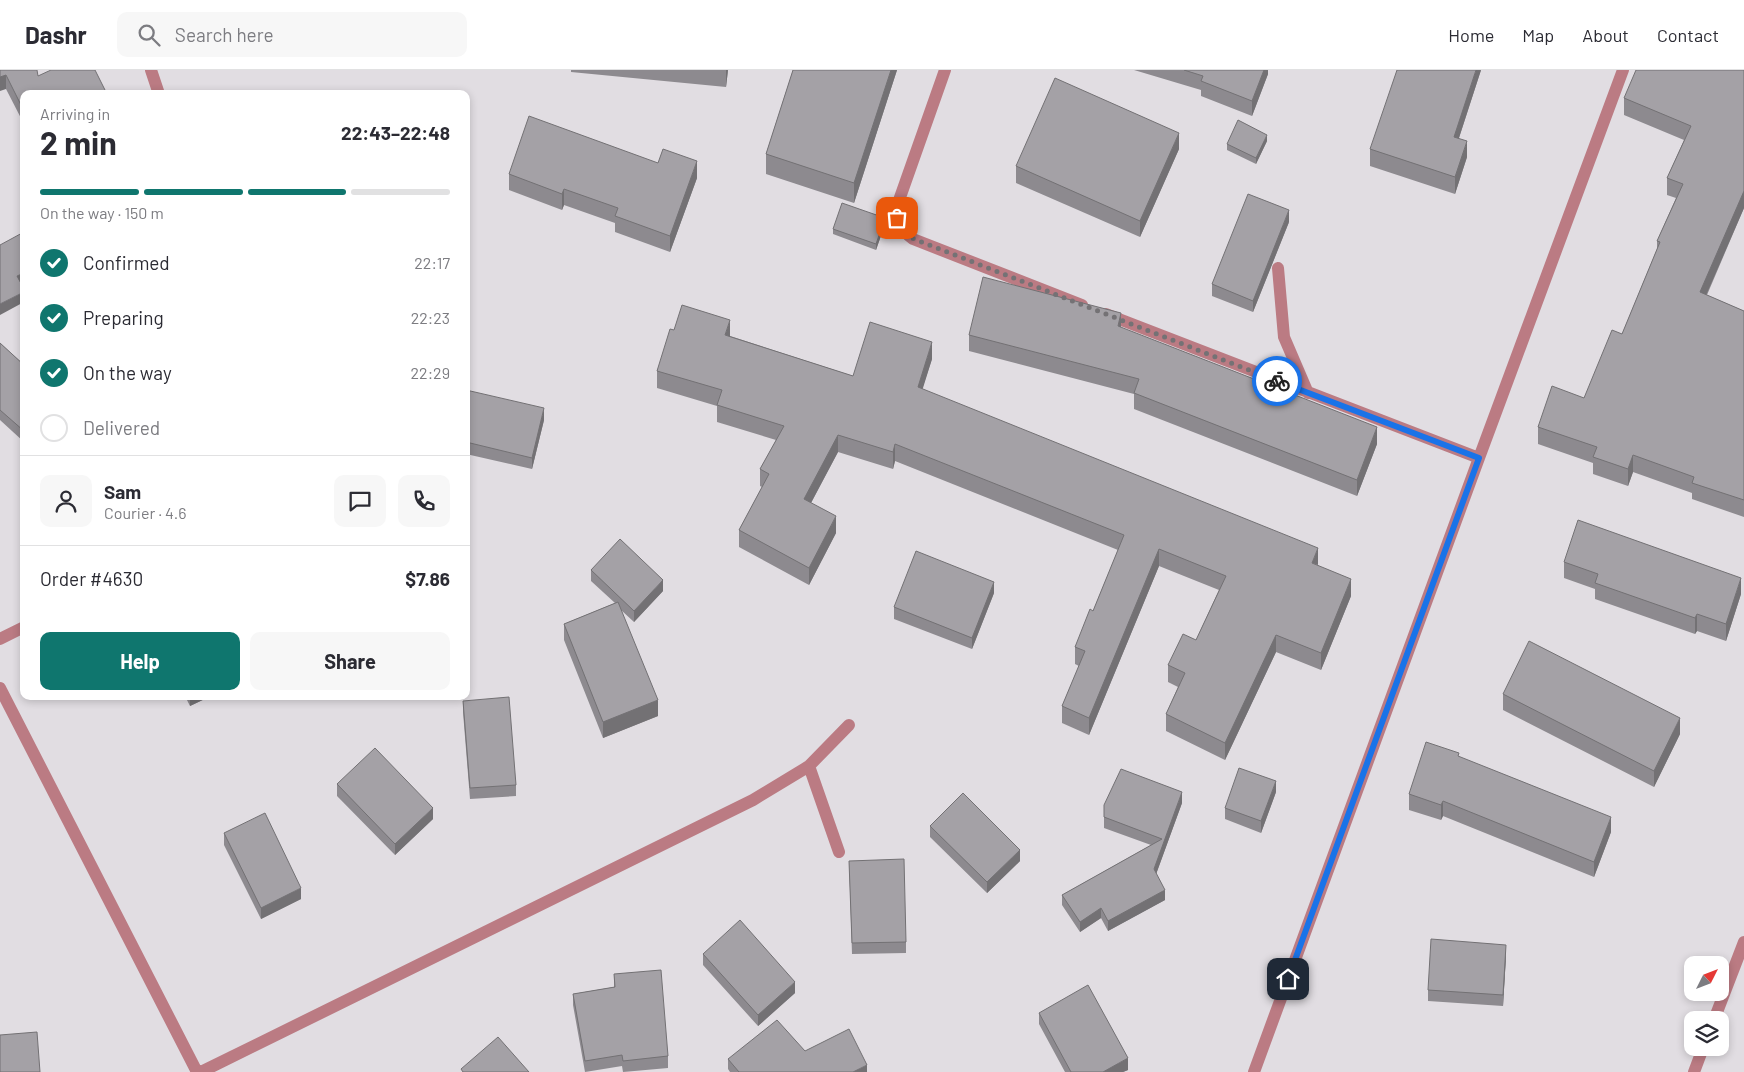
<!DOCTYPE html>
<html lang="en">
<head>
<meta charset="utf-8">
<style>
  :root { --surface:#fff; --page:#f7f7f7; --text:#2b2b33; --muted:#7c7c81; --line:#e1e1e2; --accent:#0f766e }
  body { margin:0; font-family:Barlow,sans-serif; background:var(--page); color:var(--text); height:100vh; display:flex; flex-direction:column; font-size:19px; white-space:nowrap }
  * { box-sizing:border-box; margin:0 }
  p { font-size:16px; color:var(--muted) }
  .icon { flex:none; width:28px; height:28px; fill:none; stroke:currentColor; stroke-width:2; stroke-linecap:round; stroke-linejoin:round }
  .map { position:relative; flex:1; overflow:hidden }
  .side { position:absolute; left:20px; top:20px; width:450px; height:610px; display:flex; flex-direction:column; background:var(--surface); border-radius:10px; box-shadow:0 2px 8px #0003 }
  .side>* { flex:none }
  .needle { width:32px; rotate:48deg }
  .buttons { position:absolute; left:1684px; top:886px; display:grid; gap:10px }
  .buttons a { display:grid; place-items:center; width:45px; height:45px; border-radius:10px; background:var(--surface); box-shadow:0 2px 8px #0003; font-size:25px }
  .pin { position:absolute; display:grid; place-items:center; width:42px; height:42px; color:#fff; margin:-21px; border-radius:10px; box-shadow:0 2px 8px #0006 }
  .courier { position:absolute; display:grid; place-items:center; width:50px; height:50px; margin:-25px; border:4px solid #1a73e8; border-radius:50%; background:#fff; color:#222; box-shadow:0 1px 6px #0007 }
  .overview em { font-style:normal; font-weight:700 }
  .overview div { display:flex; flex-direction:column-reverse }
  .overview { display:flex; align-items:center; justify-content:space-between; height:85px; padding:0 20px }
  h1 { font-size:32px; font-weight:700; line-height:38px }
  .bar { display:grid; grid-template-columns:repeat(4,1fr); gap:8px 5px; align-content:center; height:60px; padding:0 20px }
  .bar i { height:6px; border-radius:4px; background:var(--line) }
  .bar .selected { background:var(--accent) }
  .bar p { grid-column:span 4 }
  .line { display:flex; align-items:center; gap:12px; padding:0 20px; border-top:1px solid var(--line) }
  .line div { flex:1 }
  .round { display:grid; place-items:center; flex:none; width:52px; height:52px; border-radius:10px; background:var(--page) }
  ol { padding:0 20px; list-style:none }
  li { display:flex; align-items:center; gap:15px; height:55px }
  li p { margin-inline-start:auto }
  li .icon { padding:5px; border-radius:50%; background:var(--accent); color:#fff; stroke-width:4 }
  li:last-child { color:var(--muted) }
  li i { width:28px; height:28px; border:2px solid var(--line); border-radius:50% }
  .action { display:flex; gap:10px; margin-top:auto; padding:10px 20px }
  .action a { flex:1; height:58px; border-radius:10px; background:var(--accent); color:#fff; font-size:20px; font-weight:700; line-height:58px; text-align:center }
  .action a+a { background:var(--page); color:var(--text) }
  header { display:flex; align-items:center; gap:30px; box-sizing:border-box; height:70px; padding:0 25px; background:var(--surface); border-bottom:1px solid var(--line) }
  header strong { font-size:24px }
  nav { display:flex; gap:28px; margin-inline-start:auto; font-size:18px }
  .search { width:350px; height:45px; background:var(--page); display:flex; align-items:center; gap:12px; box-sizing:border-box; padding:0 18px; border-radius:10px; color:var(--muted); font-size:19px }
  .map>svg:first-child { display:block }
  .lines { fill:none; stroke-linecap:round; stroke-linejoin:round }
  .minor { stroke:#bb7b83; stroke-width:12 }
  .wall { fill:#8d8a8f }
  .shaded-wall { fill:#737174 }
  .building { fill:#a4a1a6; stroke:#737174 }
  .done { stroke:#747275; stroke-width:5; stroke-dasharray:0 9 }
  .route { stroke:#1a73e8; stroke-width:6 }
</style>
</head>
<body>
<header>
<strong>Dashr</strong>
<div class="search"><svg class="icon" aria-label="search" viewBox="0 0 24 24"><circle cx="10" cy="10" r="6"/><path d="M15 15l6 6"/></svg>Search here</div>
<nav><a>Home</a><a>Map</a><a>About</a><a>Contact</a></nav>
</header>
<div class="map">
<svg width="1744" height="1002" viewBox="0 0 1744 1002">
  <rect width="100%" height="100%" fill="#e1dde2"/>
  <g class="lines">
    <path class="minor" d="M 151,0 L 159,24
      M 945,0 L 897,136 C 898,153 900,159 913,169 L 1082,235
      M 1278,198 L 1284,267 L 1308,323
      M 1106,244 L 1479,388
      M 0,569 L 24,557
      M 0,618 L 197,1002
      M 809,696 L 839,782
      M 1714,950 L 1744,872
      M 201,1002 L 753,730 L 809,696 L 849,655
      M 1254,1002 L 1479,388 L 1623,0
      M 1694,1002 L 1703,978"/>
  </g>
  <path class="wall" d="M 0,0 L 38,6 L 24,24 L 24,54 L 6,19 Z
    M 571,0 L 728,0 L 726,17 L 571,2 Z
    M 793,0 L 897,0 L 854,133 L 766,104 L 766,84 Z
    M 1134,0 L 1268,0 L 1268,4 L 1252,46 L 1201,26 L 1201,20 Z
    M 1481,0 L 1459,68 L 1467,87 L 1455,124 L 1370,96 L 1370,79 Z
    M 1744,0 L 1744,138 L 1707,225 L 1744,241 L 1744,447 L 1692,429 L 1692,423 L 1633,402 L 1628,416 L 1593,404 L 1593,393 L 1538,374 L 1538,357 L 1584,328 L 1622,264 L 1657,179 L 1657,171 L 1676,128 L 1667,125 L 1667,108 L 1684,70 L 1624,45 L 1624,28 Z
    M 1267,71 L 1256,94 L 1227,80 L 1227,74 Z
    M 1179,79 L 1140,167 L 1016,113 L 1016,96 Z
    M 509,104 L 697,108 L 670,182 L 615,162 L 615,153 L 564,135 L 562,140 L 509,120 Z
    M 1289,152 L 1253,242 L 1212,226 L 1212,214 Z
    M 885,154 L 876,180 L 833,164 L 833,159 Z
    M 1121,258 L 1377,374 L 1357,426 L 1134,339 L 1134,324 L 969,281 L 969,265 Z
    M 674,260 L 730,266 L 853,306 L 932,289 L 922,319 L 1318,495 L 1351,526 L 1321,600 L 1276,582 L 1225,690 L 1166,661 L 1166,644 L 1178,617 L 1168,612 L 1168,595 L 1196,570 L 1219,520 L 1159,496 L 1089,665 L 1062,653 L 1062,636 L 1079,596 L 1075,594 L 1075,577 L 1093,541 L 1118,480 L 895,391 L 893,399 L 838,382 L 811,433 L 836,463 L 809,515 L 739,477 L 739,460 L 762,417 L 760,416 L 760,399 L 776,370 L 717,352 L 717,336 L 657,318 L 657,301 Z
    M 0,273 L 24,295 L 24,372 L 0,350 Z
    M 466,320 L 544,350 L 532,399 L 466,384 Z
    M 1564,492 L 1741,524 L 1726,571 L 1697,561 L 1695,564 L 1595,529 L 1595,519 L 1564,508 Z
    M 591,500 L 663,521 L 634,552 L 621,540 L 658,646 L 603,668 L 564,570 L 564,554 L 615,533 L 591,511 Z
    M 994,523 L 972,579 L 894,549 L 894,537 Z
    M 1503,624 L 1680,664 L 1654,717 L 1503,640 Z
    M 185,626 L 211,626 L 190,636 Z
    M 463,631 L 516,715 L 516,726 L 470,729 L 463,642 Z
    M 1459,687 L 1611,762 L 1594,807 L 1443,746 L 1441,750 L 1409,740 L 1409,724 Z
    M 337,714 L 433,749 L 395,785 L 337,726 Z
    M 1276,722 L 1261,763 L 1225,749 L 1225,738 Z
    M 1182,733 L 1156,804 L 1165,830 L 1108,861 L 1101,848 L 1080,862 L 1062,835 L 1062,825 L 1151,775 L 1104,758 L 1104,735 Z
    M 930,756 L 1020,791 L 987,823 L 930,767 Z
    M 224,763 L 301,829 L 261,849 L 224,775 Z
    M 849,791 L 906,872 L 906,883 L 852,884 Z
    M 703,884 L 795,923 L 758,956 L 703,895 Z
    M 1506,886 L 1503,936 L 1428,931 L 1428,920 Z
    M 614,904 L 668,986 L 668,998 L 623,1002 L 622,996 L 585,1002 L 573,935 L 573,924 L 614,917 Z
    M 1039,943 L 1128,1000 L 1123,1002 L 1065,1002 L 1039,954 Z
    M 805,981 L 867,1002 L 730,1002 L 728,999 L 728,989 Z"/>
  <path class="shaded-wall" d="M 726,0 L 728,0 L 726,17 Z
    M 891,0 L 897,0 L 854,133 L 854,113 Z
    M 1264,0 L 1268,0 L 1268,4 L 1252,46 L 1252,31 Z
    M 1476,0 L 1481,0 L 1454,83 L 1454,67 Z
    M 6,5 L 6,19 L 0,21 L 0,7 Z
    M 1179,63 L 1179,79 L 1140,167 L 1140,151 Z
    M 1267,65 L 1267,71 L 1256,94 L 1256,88 Z
    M 1467,71 L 1467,87 L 1455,124 L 1455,107 Z
    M 697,91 L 697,108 L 670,182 L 670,166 Z
    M 564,119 L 564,135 L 562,140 L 562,124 Z
    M 1744,121 L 1744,138 L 1700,239 L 1700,222 Z
    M 1289,140 L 1289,152 L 1253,242 L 1253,231 Z
    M 885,148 L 885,154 L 876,180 L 876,174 Z
    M 24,203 L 24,213 L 17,216 L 17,206 Z
    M 24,222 L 24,232 L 0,245 L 0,234 Z
    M 1121,243 L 1121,259 L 1118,256 Z
    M 730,250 L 730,267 L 725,265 Z
    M 932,272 L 932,289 L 918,334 L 918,317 Z
    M 544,338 L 544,350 L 532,399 L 532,388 Z
    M 1377,357 L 1377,374 L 1357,426 L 1357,410 Z
    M 838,365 L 838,382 L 804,446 L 804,429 Z
    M 895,374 L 895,391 L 893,399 L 893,382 Z
    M 1633,385 L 1633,402 L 1628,416 L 1628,399 Z
    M 836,446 L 836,463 L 809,515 L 809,498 Z
    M 1318,478 L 1318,495 L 1312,493 Z
    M 1159,479 L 1159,496 L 1089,665 L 1089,648 Z
    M 1741,508 L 1741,524 L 1726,571 L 1726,554 Z
    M 1351,509 L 1351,526 L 1321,600 L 1321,583 Z
    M 663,510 L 663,521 L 634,552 L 634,541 Z
    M 994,512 L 994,523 L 972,579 L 972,568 Z
    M 1697,544 L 1697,561 L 1695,564 L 1695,548 Z
    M 1276,565 L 1276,582 L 1225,690 L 1225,673 Z
    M 190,626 L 211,626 L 190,636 Z
    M 658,630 L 658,646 L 603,668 L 603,652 Z
    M 1680,648 L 1680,664 L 1654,717 L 1654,701 Z
    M 1276,711 L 1276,722 L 1261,763 L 1261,751 Z
    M 1182,722 L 1182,733 L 1154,810 L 1154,799 Z
    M 1443,731 L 1443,746 L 1441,750 L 1441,735 Z
    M 433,738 L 433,749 L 395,785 L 395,774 Z
    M 1611,747 L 1611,762 L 1594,807 L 1594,792 Z
    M 1020,780 L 1020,791 L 987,823 L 987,812 Z
    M 301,818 L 301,829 L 261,849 L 261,838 Z
    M 1165,820 L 1165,830 L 1108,861 L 1108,851 Z
    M 1101,838 L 1101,848 L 1080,862 L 1080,852 Z
    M 1506,875 L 1506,886 L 1503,936 L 1503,925 Z
    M 795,912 L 795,923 L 758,956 L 758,945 Z
    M 1128,988 L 1128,1000 L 1123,1002 L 1103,1002 Z
    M 867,995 L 867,1002 L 853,1002 Z"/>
  <path class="building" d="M 0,0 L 37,0 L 38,6 L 51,0 L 95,0 L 107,24 L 24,24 L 24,41 L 6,5 L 0,7 Z
    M 793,0 L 891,0 L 854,113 L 766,84 Z
    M 1184,0 L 1264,0 L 1252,31 L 1201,11 L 1203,6 Z
    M 1397,0 L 1476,0 L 1454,67 L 1467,71 L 1455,107 L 1370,79 Z
    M 1636,0 L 1744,0 L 1744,121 L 1700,222 L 1744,241 L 1744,430 L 1692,413 L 1694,407 L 1633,385 L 1628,399 L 1593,387 L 1597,377 L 1538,357 L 1552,316 L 1584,328 L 1612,260 L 1622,264 L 1660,172 L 1657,171 L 1683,114 L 1667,108 L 1691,56 L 1624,28 Z
    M 1055,8 L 1179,63 L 1140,151 L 1016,96 Z
    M 529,46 L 658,93 L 663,79 L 697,91 L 670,166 L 615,146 L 618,138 L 564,119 L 562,124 L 509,104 Z
    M 1238,50 L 1267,65 L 1256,88 L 1227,74 Z
    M 1248,124 L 1289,140 L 1253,231 L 1212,214 Z
    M 842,133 L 885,148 L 876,174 L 833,159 Z
    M 24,162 L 24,203 L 17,206 L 24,219 L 24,222 L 0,234 L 0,175 Z
    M 983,207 L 1121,243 L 1118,256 L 1377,357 L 1357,410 L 1134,323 L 1139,309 L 969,265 Z
    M 682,235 L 730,250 L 725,265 L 853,306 L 870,252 L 932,272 L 918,317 L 1318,478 L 1312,493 L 1351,509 L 1321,583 L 1276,565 L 1225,673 L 1166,644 L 1185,603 L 1168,595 L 1183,564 L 1196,570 L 1226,506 L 1159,479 L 1089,648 L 1062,636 L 1085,581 L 1075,577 L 1090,539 L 1093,541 L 1124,465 L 895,374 L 893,382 L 838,365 L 804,429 L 836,446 L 809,498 L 739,460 L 769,404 L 760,399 L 784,356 L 717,335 L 722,320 L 657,301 L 670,259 L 674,260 Z
    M 0,273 L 24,295 L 24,361 L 0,340 Z
    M 466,320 L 544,338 L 532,388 L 466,372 Z
    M 1578,450 L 1741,508 L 1726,554 L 1697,544 L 1695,548 L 1595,513 L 1598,504 L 1564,492 Z
    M 620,469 L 663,510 L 634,541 L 591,500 Z
    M 916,481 L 994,512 L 972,568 L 894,537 Z
    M 618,532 L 658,630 L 603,652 L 564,554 Z
    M 1529,571 L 1680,648 L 1654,701 L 1503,624 Z
    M 509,627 L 516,715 L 470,718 L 463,631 Z
    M 1426,672 L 1459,683 L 1458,686 L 1611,747 L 1594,792 L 1443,731 L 1441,735 L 1409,724 Z
    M 375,678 L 433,738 L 395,774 L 337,714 Z
    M 1239,698 L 1276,711 L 1261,751 L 1225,738 Z
    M 1121,699 L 1182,722 L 1154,799 L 1165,820 L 1108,851 L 1101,838 L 1080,852 L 1062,825 L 1162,769 L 1104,747 L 1104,735 Z
    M 963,723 L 1020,780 L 987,812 L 930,756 Z
    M 265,743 L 301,818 L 261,838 L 224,763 Z
    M 904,789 L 906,872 L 852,873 L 849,791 Z
    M 740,850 L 795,912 L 758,945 L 703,884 Z
    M 1431,869 L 1506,875 L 1503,925 L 1428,920 Z
    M 661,900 L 668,986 L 623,991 L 622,985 L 585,991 L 573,924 L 615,917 L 614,904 Z
    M 1088,915 L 1128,988 L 1103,1002 L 1071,1002 L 1039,943 Z
    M 777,950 L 805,981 L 849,959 L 867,995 L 853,1002 L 739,1002 L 728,989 Z
    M 37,962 L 40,1002 L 0,1002 L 0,965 Z
    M 498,967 L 529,1002 L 463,1002 L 461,999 Z"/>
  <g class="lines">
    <path class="done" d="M 897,148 L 903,161 L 914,169 L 1277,311"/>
    <path class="route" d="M 1277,311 L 1479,388 L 1288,909"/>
  </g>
</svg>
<div class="buttons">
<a><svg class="needle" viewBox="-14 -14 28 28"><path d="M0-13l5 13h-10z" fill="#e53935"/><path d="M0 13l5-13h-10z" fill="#7c7c81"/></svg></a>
<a><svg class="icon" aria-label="layers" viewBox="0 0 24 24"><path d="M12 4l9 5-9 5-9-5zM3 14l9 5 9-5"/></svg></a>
</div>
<div class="pin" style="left:897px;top:148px;background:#ea580c"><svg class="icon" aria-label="bag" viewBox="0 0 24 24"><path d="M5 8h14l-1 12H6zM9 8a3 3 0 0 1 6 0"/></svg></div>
<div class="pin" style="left:1288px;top:909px;background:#1f2937"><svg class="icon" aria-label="home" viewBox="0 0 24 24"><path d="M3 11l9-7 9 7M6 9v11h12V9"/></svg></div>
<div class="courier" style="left:1277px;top:311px"><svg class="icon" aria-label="bike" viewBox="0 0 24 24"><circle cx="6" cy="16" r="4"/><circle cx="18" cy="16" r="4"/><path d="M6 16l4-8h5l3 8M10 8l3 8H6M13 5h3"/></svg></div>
<section class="side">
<div class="overview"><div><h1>2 min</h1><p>Arriving in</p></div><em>22:43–22:48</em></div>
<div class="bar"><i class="selected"></i><i class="selected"></i><i class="selected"></i><i></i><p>On the way · 150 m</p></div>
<ol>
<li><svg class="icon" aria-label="check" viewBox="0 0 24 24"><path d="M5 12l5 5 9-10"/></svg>Confirmed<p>22:17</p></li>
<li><svg class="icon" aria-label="check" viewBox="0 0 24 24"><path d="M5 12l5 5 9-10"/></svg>Preparing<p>22:23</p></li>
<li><svg class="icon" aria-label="check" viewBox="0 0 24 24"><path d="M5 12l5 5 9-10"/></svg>On the way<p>22:29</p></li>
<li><i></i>Delivered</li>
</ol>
<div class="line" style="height:90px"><a class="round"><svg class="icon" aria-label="person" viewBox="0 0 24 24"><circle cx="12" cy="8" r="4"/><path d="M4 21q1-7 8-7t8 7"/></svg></a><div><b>Sam</b><p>Courier · 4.6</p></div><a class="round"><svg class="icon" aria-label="chat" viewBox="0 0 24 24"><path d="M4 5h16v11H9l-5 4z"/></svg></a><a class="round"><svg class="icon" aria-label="phone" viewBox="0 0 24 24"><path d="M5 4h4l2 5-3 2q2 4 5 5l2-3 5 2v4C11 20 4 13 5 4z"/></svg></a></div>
<div class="line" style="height:65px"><div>Order #4630</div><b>$7.86</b></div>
<div class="action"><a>Help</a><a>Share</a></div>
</section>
</div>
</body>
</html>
